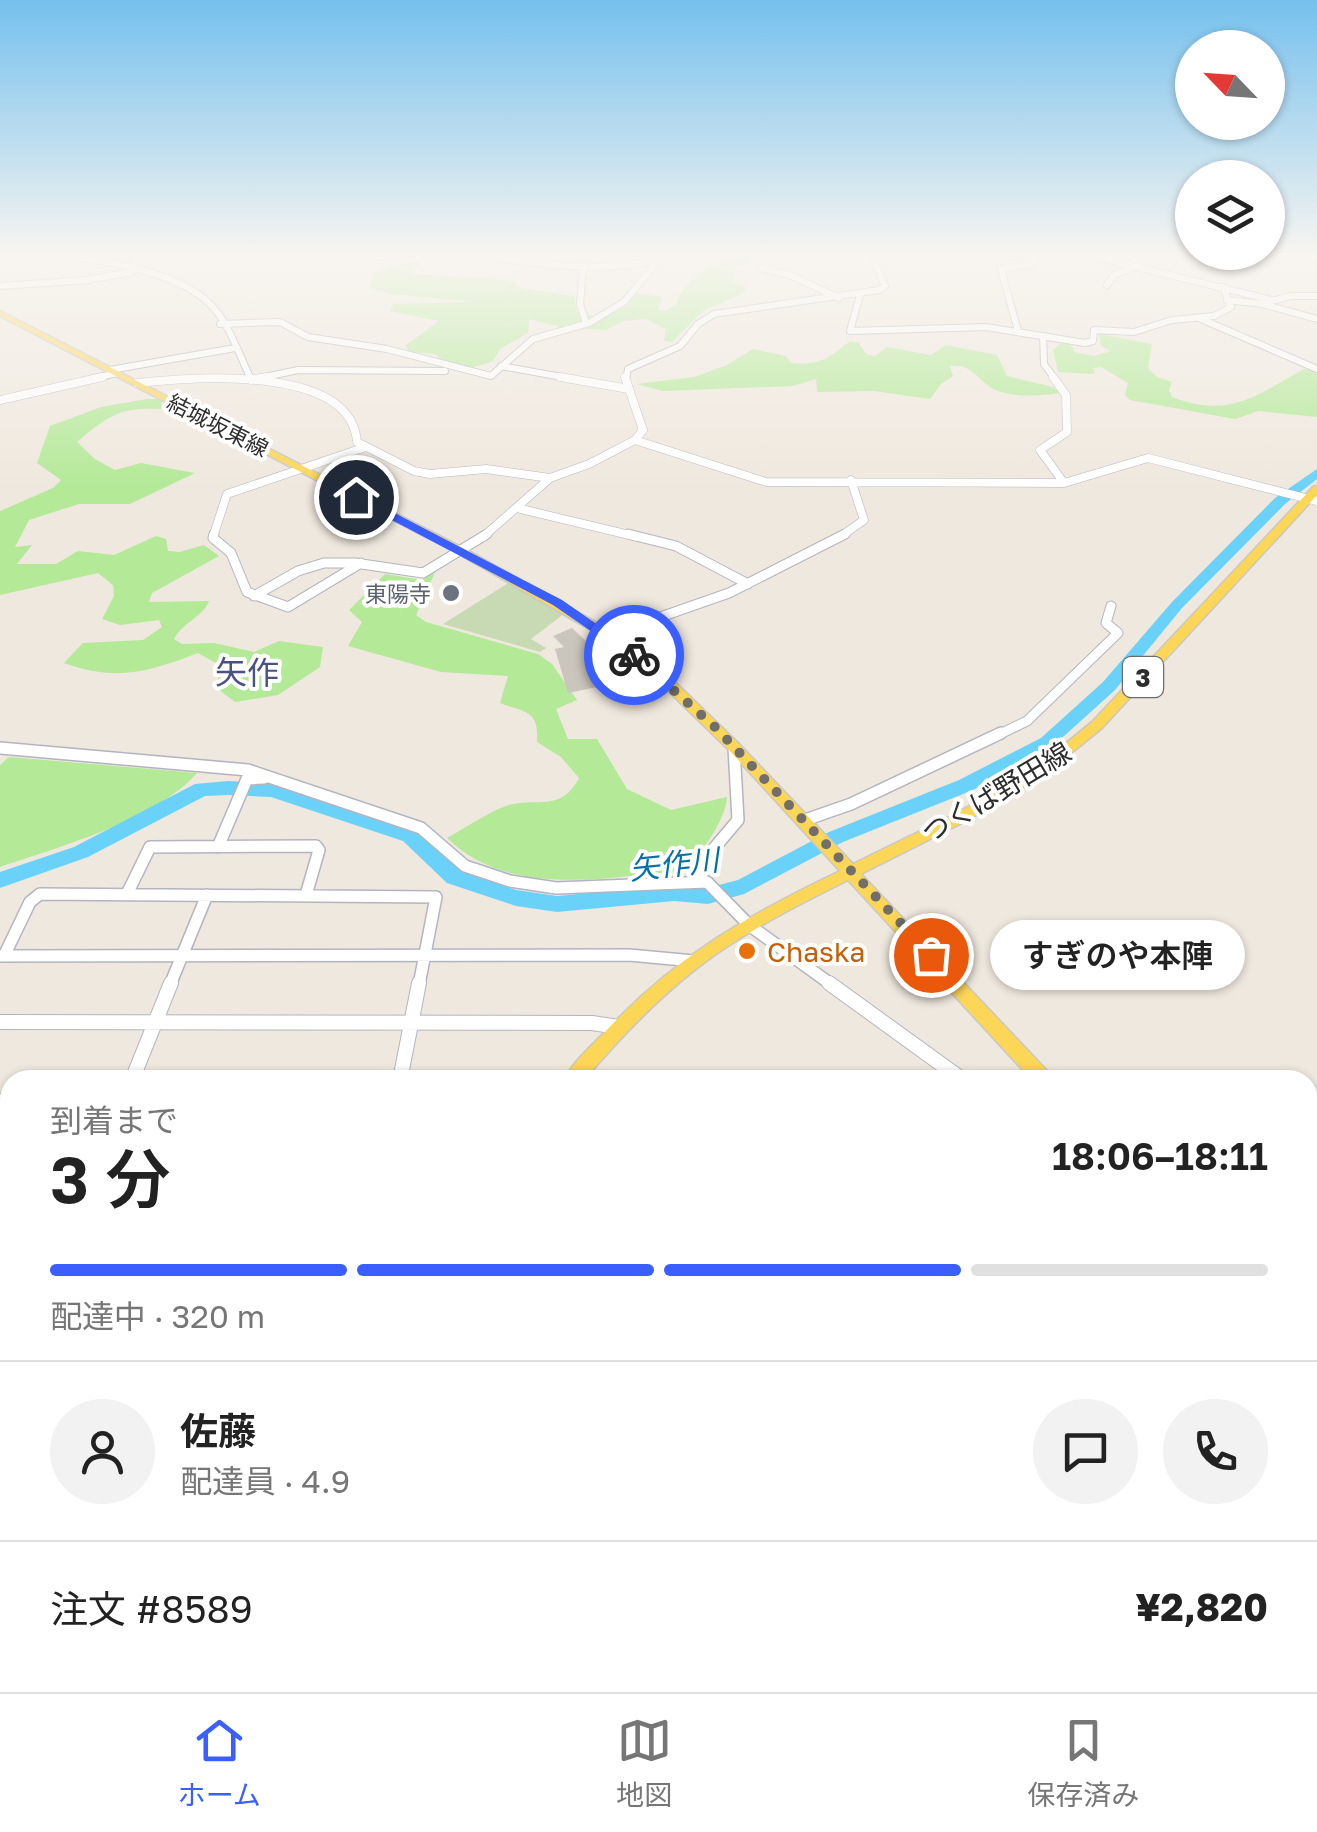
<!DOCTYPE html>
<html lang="ja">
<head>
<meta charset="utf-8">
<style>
  :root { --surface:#fff; --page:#f2f2f2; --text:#222; --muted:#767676; --line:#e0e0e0; --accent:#3b5fff }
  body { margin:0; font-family:"Golos Text","Noto Sans JP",sans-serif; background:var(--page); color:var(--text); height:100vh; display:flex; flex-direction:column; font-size:38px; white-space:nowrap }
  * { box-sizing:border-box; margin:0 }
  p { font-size:32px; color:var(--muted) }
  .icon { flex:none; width:55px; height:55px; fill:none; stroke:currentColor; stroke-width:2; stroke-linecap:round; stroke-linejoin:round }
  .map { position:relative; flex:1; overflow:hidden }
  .sheet { position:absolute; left:0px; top:1070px; width:1318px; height:622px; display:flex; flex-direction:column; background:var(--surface); border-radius:30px 30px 0 0; box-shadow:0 2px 8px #0004 }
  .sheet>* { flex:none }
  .needle { width:65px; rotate:295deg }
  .controls { position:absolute; left:1175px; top:30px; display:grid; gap:20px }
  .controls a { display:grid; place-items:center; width:110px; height:110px; border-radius:50%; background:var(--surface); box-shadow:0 2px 8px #0004; font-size:50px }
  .pin { position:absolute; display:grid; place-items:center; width:85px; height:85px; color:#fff; margin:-42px; border:5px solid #fff; border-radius:50%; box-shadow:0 2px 10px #0007 }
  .courier { position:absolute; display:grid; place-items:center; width:100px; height:100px; margin:-50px; border:8px solid #3b5fff; border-radius:50%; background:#fff; color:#222; box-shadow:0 2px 12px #0007 }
  .bubble { position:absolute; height:70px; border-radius:35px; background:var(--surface); box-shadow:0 2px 8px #0004; font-size:32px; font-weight:600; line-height:70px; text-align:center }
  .headline em { font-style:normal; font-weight:600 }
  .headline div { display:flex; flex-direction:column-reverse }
  .headline { display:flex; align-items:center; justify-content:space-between; height:170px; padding:0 50px }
  h1 { font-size:65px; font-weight:600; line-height:75px }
  .bar { display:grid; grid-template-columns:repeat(4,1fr); gap:15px 10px; align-content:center; height:120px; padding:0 50px }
  .bar i { height:12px; border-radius:8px; background:var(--line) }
  .bar .on { background:var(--accent) }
  .bar p { grid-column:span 4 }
  .line { display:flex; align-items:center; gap:25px; padding:0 50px; border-top:2px solid var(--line) }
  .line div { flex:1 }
  .round { display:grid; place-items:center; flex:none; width:105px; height:105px; border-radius:52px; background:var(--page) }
  .tabs { display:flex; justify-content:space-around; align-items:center; height:140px; border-top:2px solid var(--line); background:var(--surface); font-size:28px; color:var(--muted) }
  .tabs a { display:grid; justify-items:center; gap:5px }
  .tabs .on { color:var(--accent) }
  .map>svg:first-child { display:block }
  .green { fill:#b3e997 }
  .cemetery { fill:#c7dab4 }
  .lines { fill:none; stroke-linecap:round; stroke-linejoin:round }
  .river { fill:#6ad2f8; fill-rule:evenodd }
  .building { fill:#cbc6bd }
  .minor-far5-casing { stroke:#b2b5c1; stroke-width:8 }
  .minor-far4-casing { stroke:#b2b5c1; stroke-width:9 }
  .minor-far3-casing { stroke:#b2b5c1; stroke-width:11 }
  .minor-far2-casing { stroke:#b2b5c1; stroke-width:14 }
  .minor-far1-casing { stroke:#b2b5c1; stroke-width:16 }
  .minor-casing { stroke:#b2b5c1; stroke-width:20 }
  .major-casing { stroke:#c8c8c8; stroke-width:3 }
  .minor-far5 { stroke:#fff; stroke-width:6 }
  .minor-far4 { stroke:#fff; stroke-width:8 }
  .minor-far3 { stroke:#fff; stroke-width:9 }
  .minor-far2 { stroke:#fff; stroke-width:11 }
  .minor-far1 { stroke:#fff; stroke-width:14 }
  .minor { stroke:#fff; stroke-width:18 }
  .major { fill:#fbd657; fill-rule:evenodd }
  .route { fill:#3b5fff }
  .done { stroke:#716e6b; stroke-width:10; stroke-dasharray:0 18 }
  .worship-dot { fill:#6b7280; stroke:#fff; stroke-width:4 }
  .food-dot { fill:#e8710a; stroke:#fff; stroke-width:4 }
  .labels { text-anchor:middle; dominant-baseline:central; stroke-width:8; stroke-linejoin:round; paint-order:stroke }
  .far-street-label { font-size:22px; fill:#2d2d2d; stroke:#fff }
  .far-worship-label { font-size:22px; fill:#5b616d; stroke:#fff; text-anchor:end }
  .shield { fill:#fff; stroke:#6c6c6c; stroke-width:2.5 }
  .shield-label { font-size:25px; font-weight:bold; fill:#2d2d2d }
  .street-label { font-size:28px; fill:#2d2d2d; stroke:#fff }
  .food-label { font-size:28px; fill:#c56008; stroke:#fff; text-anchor:start }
  .water-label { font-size:30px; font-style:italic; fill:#0370aa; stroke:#fff }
  .quarter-label { font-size:32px; fill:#495382; stroke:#fff }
</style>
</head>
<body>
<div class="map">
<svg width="1317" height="1692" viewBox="0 0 1317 1692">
  <rect width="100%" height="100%" fill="#efe8de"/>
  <path class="green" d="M 739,252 L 788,252 L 736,267 L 732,282 L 747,288 L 742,294 L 703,311 L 672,342 L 664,341 L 666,329 L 646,319 L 624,321 L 606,330 L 564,328 L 529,319 L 528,333 L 500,349 L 493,361 C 473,370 451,370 435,354 L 408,352 L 406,345 L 439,321 L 390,311 L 393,304 L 474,302 L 391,294 L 370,288 L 375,272 L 418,259 L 421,263 L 411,274 L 509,280 L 520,288 L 574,296 L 577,312 L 603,318 L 626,306 L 636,293 L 662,297 L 658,310 L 665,311 L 677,304 C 681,280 718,263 739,252 Z
    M 1099,334 L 1152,344 L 1148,368 L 1157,377 L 1172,382 L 1169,390 L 1172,397 C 1230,419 1255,396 1304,369 L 1317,371 L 1317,417 L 1258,411 L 1235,419 L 1130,400 L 1125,395 L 1128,383 L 1101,367 L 1093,368 L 1095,373 L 1090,374 L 1058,372 L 1053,350 L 1061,343 L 1070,344 L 1075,352 L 1094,356 L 1111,351 L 1101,346 Z
    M 850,341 L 859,343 L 866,354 L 875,356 L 887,347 L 931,355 L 946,345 L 997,355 L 1007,376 L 1053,387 L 1060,393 C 1041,396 1011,398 993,389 C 976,379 973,364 950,366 L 953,376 L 941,384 L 930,399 L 874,391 L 817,392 L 816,379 L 793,386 L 662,391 L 637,384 L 694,377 L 725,366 L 753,349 L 786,356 L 791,363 C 820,366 829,358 850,341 Z
    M 147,399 L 162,399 L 161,409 C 120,407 109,415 77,442 L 95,459 L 115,470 L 141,463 L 195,473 L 130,504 L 79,504 L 29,520 L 15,547 L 32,545 L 17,564 L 56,564 L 78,551 L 114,555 L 156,536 L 166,539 L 168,551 L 180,552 L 204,545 L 219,556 L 152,593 L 149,602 L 209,601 C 203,617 183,622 174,639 L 182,644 L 214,643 L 254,652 L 279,641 L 323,647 L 320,667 L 278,695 L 235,702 L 218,689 L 218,664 L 198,653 C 148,672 116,682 64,663 L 83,643 L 143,640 L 162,627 L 159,620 L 120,625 L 102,619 L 114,596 L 113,585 L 98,573 L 0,595 L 0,511 L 53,488 L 61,480 L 37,463 L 50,426 L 101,407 Z
    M 435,572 L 416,615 L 426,622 L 538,654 L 552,664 L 577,700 L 556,709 L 568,739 L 597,739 L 627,789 L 671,810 L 727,797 C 726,820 698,862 676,871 C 663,876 644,874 630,876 C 567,883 495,885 447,838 C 465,828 484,815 503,807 C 533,795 560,815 579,778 L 561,757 L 537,742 C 539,710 526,713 500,703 L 508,676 L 441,672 L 348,646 L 362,622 L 349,610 L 385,574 L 422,580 Z
    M 9,757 L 197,773 C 156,820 59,847 0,867 L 0,765 Z"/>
  <path class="cemetery" d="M 510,582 L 565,613 L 531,639 L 546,648 L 540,652 L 443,624 Z"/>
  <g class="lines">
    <path class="river" d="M 1317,469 L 1317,479 L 1285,504 L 1182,608 L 1115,690 L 1053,746 L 973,790 L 843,842 L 744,894 L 708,904 L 674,901 L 557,912 L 516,906 L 447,883 L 403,841 L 271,797 L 228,795 L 205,796 L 88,857 L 0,888 L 0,872 L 74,847 L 195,784 L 228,781 L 272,783 L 417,831 L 461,871 L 516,890 L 557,896 L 674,885 L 708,888 L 738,880 L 829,832 L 959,780 L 1041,738 L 1103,682 L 1172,602 L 1275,498 Z"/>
  </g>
  <path class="building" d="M 572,628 L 588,643 L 598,641 L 604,654 L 598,655 L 601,662 L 592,664 L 602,686 L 568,693 L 555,649 L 564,647 L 553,636 Z"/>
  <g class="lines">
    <defs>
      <path id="minor-far5" d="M 30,252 C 82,257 170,266 209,303 C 229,322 239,355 251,379
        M 325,252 L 361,258 L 427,252
        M 460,252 C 536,263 610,279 685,252
        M 1040,252 L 1088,255 L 1272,300
        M 583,267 L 580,304 L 586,323
        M 762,268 L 792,276 L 839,298
        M 1107,285 L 1114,275 L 1132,268
        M 0,286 L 87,280 L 132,272
        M 860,295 L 850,331 L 986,327 L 1085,343 L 1093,341 L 1094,330 L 1134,332 L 1172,320 L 1214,316 L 1231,307 L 1223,287
        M 1227,300 L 1262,304 L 1290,296 L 1317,296
        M 1262,304 L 1317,319
        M 1201,319 L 1317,369
        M 220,324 L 280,322 L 308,337 L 387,349 L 491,376 L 533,339 L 589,323 L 624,302 L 657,262
        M 1018,331 L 1001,269 L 1032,264 L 1041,252
        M 1043,336 L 1044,364 L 1055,379
        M 501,366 L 573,379
        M 110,370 L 235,348
        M 91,379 L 117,373
        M 184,379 L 231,379
        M 255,379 L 298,370 L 445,371
        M 626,379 L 628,369 L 680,346 L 698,324 L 714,314 L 879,290 L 885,286 L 875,263 L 879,252"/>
      <path id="minor-far4" d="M 249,377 L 251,380
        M 560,377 L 629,389
        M 1053,377 L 1066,395 L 1067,432 L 1040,450 L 1064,483
        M 255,379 L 267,377
        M 137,383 C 193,377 351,364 357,442 L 414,471 L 430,474 L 486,469 L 550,478 L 589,464 L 635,440 L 643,430 L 625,377
        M 0,400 L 102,377
        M 635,440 L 766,482 L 1064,483 L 1148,458 L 1317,501
        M 521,509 L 638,537
        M 213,537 L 227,494 L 366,447
        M 483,537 L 550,478
        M 840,537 L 864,520 L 851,480"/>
      <path id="minor-far3" d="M 214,534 L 213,538 L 231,553 L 247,592 L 288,607 L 361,563
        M 628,534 L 676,546 L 748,584
        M 254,596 L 298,571 L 324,563 L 355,563 L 423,573 L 487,534
        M 609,635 L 729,593 L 845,534
        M 996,736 L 1027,721 L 1118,633 L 1106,623 L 1111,606"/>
      <path id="minor-far2" d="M 0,748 L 248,770 L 421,828 L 465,866 L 510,881 L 556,888 L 707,882 L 749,925 L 832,985
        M 805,820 L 851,804 L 1001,733
        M 218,847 L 247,779 L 264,778
        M 701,880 L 705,859 L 738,820 L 734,747
        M 127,894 L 150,847 L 316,846 L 319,850 L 306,895
        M 0,956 L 629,955 L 694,961
        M 4,956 L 30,902 L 40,894 L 436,897 L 419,985
        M 170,985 L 207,895"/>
      <path id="minor-far1" d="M 829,983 L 963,1080
        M 0,1022 L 592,1023 L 619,1027
        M 132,1080 L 171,983
        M 400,1080 L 419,983
        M 0,1101 L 10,1101
        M 0,1191 L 10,1194"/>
      <path id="minor" d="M 1308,1332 L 1317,1339"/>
      <path id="major" d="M 0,311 L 467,550 L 613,632 L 674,681 L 739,744 L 853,864 L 955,814 L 1003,787 L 1049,757 L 1092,722 L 1313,487 L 1317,486 L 1317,495 L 1102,728 L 1059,763 L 1013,794 L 966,821 L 861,874 L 1050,1074 L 1053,1080 L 1032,1080 L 848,880 C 804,902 760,924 719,952 C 668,987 624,1033 584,1080 L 564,1080 C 573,1062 590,1047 604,1033 C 676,956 746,916 840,871 L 729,750 L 664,687 L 605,638 L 459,554 L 0,316 Z
        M 1308,1352 L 1317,1356 L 1317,1384 L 1308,1379 Z
        M 212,1682 L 240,1682 L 236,1692 L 208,1692 Z"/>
    </defs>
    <use href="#minor-far5" class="minor-far5-casing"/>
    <use href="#minor-far4" class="minor-far4-casing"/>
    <use href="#minor-far3" class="minor-far3-casing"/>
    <use href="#minor-far2" class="minor-far2-casing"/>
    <use href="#minor-far1" class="minor-far1-casing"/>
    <use href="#minor" class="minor-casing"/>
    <use href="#major" class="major-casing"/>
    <use href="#minor-far5" class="minor-far5"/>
    <use href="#minor-far4" class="minor-far4"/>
    <use href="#minor-far3" class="minor-far3"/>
    <use href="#minor-far2" class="minor-far2"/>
    <use href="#minor-far1" class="minor-far1"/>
    <use href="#minor" class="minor"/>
    <use href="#major" class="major"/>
  </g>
  <linearGradient id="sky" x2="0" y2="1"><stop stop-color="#75c0ee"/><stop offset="0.52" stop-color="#f8f5f0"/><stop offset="1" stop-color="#f8f5f0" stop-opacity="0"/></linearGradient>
  <rect width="1317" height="489" fill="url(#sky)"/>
  <path class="route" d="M 352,495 L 360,495 L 562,600 L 641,655 L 630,658 L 553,605 L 352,499 Z"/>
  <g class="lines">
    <path class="done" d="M 634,655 L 716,728 L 931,955"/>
  </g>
  <circle class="worship-dot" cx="451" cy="593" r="10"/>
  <circle class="food-dot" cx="747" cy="951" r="10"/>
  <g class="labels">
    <g class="far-street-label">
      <text transform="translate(218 425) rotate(27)">結城坂東線</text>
    </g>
    <g class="far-worship-label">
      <text x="431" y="593">東陽寺</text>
    </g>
    <rect class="shield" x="1123" y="657" width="40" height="40" rx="8"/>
    <g class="shield-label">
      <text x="1143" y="677">3</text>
    </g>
    <g class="street-label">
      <text transform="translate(996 792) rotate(-31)">つくば野田線</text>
    </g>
    <g class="food-label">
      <text x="767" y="951">Chaska</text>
    </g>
    <g class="water-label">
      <text transform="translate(674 864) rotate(-6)">矢作川</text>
    </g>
    <g class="quarter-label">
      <text x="247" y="672">矢作</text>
    </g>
  </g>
</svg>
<div class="controls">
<a><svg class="needle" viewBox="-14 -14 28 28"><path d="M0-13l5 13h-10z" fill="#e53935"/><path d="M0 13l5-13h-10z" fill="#767676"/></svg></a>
<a><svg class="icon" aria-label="layers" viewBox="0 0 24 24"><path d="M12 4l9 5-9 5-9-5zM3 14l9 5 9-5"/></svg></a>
</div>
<div class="pin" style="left:931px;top:955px;background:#ea580c"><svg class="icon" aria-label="bag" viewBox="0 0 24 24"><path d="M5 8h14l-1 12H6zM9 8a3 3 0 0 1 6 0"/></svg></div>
<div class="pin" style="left:356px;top:497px;background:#1f2937"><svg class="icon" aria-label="home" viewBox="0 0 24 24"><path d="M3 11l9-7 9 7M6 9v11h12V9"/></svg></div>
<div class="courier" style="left:634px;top:655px"><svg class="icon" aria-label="bike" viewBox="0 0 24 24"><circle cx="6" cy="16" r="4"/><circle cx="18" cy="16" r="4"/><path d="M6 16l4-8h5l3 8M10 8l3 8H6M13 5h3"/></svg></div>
<div class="bubble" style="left:990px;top:920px;width:255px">すぎのや本陣</div>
<section class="sheet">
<div class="headline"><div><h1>3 分</h1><p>到着まで</p></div><em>18:06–18:11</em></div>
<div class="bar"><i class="on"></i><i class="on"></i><i class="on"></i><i></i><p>配達中 · 320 m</p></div>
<div class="line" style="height:180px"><a class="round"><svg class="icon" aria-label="person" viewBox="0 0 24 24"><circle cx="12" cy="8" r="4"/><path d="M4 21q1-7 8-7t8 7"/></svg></a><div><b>佐藤</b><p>配達員 · 4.9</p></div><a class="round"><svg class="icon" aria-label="chat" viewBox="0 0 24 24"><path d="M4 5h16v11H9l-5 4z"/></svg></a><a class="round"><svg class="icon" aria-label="phone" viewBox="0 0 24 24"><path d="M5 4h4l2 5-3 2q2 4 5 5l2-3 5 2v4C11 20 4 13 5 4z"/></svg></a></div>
<div class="line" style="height:130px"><div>注文 #8589</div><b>¥2,820</b></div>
</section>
</div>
<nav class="tabs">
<a class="on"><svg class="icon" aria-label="home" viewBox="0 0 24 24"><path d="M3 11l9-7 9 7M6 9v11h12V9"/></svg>ホーム</a>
<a><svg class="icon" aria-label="map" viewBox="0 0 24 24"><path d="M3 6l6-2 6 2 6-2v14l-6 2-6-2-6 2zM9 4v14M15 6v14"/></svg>地図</a>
<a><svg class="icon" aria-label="saved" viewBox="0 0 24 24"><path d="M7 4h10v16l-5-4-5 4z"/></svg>保存済み</a>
</nav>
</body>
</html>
